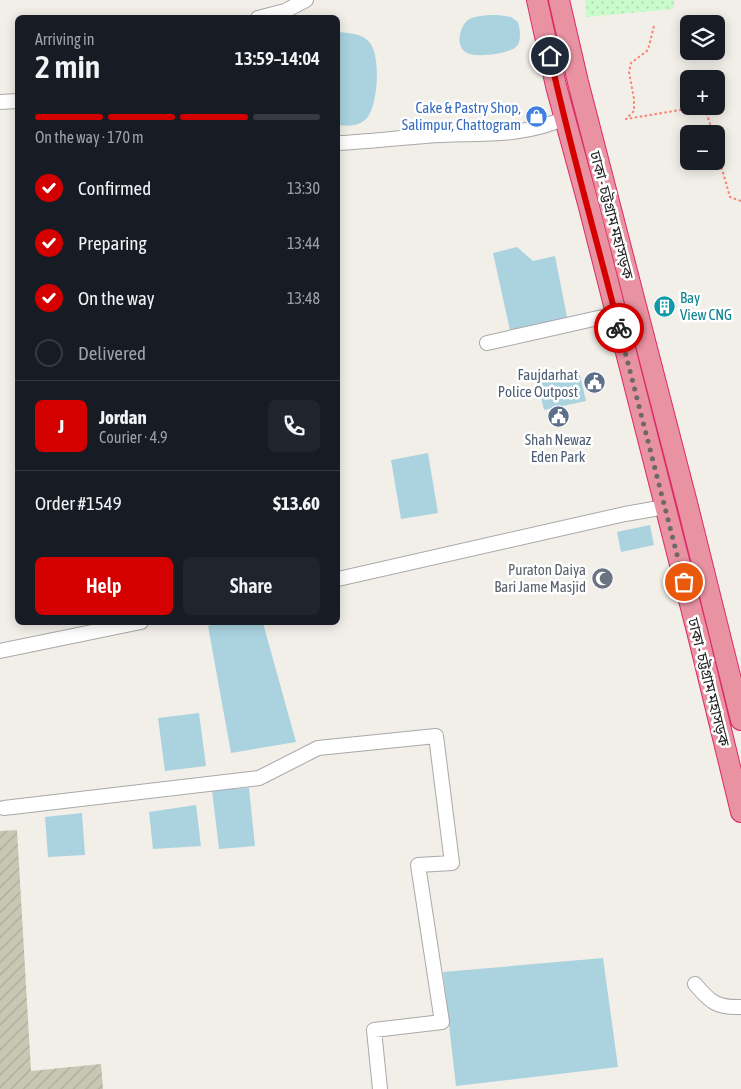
<!DOCTYPE html>
<html lang="en">
<head>
<meta charset="utf-8">
<style>
  :root { --surface:#171b24; --page:#20242c; --text:#f1f3f6; --muted:#9ea1a6; --line:#363941; --accent:#d40000 }
  body { margin:0; font-family:"Asap Condensed","Noto Sans Bengali",sans-serif; background:var(--page); color:var(--text); height:100vh; display:flex; flex-direction:column; font-size:19px; white-space:nowrap }
  * { box-sizing:border-box; margin:0 }
  p { font-size:16px; color:var(--muted) }
  .icon { flex:none; width:28px; height:28px; fill:none; stroke:currentColor; stroke-width:2; stroke-linecap:round; stroke-linejoin:round }
  .map { position:relative; flex:1; overflow:hidden }
  .side { position:absolute; left:15px; top:15px; width:325px; height:610px; display:flex; flex-direction:column; background:var(--surface); border-radius:8px; box-shadow:0 2px 12px #0003 }
  .side>* { flex:none }
  .controls { position:absolute; left:680px; top:15px; display:grid; gap:10px }
  .controls a { display:grid; place-items:center; width:45px; height:45px; border-radius:8px; background:var(--surface); box-shadow:0 2px 12px #0003; font-size:25px }
  .pin { position:absolute; display:grid; place-items:center; width:42px; height:42px; color:#fff; margin:-21px; border:2px solid #fff; border-radius:50%; box-shadow:0 1px 5px #0007 }
  .courier { position:absolute; display:grid; place-items:center; width:50px; height:50px; margin:-25px; border:4px solid #d40000; border-radius:50%; background:#fff; color:#222; box-shadow:0 1px 6px #0007 }
  .summary em { font-style:normal; font-weight:600 }
  .summary div { display:flex; flex-direction:column-reverse }
  .summary { display:flex; align-items:center; justify-content:space-between; height:85px; padding:0 20px }
  h1 { font-size:32px; font-weight:600; line-height:38px }
  .bar { display:grid; grid-template-columns:repeat(4,1fr); gap:8px 5px; align-content:center; height:60px; padding:0 20px }
  .bar i { height:6px; border-radius:4px; background:var(--line) }
  .bar .current { background:var(--accent) }
  .bar p { grid-column:span 4 }
  .line { display:flex; align-items:center; gap:12px; padding:0 20px; border-top:1px solid var(--line) }
  .line div { flex:1 }
  .round { display:grid; place-items:center; flex:none; width:52px; height:52px; border-radius:8px; background:var(--page) }
  ol { padding:0 20px; list-style:none }
  li { display:flex; align-items:center; gap:15px; height:55px }
  li p { margin-inline-start:auto }
  li .icon { padding:5px; border-radius:50%; background:var(--accent); color:#fff; stroke-width:4 }
  li:last-child { color:var(--muted) }
  li i { width:28px; height:28px; border:2px solid var(--line); border-radius:50% }
  .button { display:flex; gap:10px; margin-top:auto; padding:10px 20px }
  .button a { flex:1; height:58px; border-radius:8px; background:var(--accent); color:#fff; font-size:20px; font-weight:600; line-height:58px; text-align:center }
  .button a+a { background:var(--page); color:var(--text) }
  .map>svg:first-child { display:block }
  .construction { fill:url(#construction-furrows) }
  .park { fill:url(#park-dots) }
  .water { fill:#aad3df }
  .lines { fill:none; stroke-linecap:round; stroke-linejoin:round }
  .minor-casing { stroke:#a9a9a9; stroke-width:16 }
  .highway-casing { stroke:#dc2a67; stroke-width:22 }
  .path { stroke:#fa8072; stroke-width:2; stroke-dasharray:2.5 2.5; stroke-linecap:butt }
  .minor { stroke:#fff; stroke-width:14 }
  .highway { stroke:#e892a2; stroke-width:20 }
  .done { stroke:#6b6a68; stroke-width:5; stroke-dasharray:0 9 }
  .route { stroke:#d40000; stroke-width:6 }
  .labels { text-anchor:middle; dominant-baseline:central; stroke-width:5; stroke-linejoin:round; paint-order:stroke }
  .shop-label { font-size:15px; fill:#366cbe; stroke:#fff; text-anchor:end }
  .street-label { font-size:15px; fill:#222; stroke:#fff }
  .culture-label { font-size:15px; fill:#0d838f; stroke:#fff; text-anchor:start }
  .service-label { font-size:15px; fill:#4e5e75; stroke:#fff; text-anchor:end }
  .worship-label { font-size:15px; fill:#5b616d; stroke:#fff; text-anchor:end }
</style>
</head>
<body>
<div class="map">
<svg width="741" height="1089" viewBox="0 0 741 1089">
  <defs>
    <pattern id="construction-furrows" width="10" height="10" patternUnits="userSpaceOnUse" patternTransform="scale(1.25)"><rect width="10" height="10" fill="#c7c7b4"/><path d="M-1 1l2-2M0 10L10 0M9 11l2-2" fill="none" stroke="#abab9a"/></pattern>
    <pattern id="park-dots" width="8" height="8" patternUnits="userSpaceOnUse" patternTransform="scale(1.25)"><rect width="8" height="8" fill="#c8facc"/><path d="M2 2h.1M6 6h.1" fill="none" stroke="#acd6af" stroke-width="1.8" stroke-linecap="round"/></pattern>
  </defs>
  <rect width="100%" height="100%" fill="#f2efe9"/>
  <path class="construction" d="M 17,830 L 31,1071 L 101,1064 L 103,1089 L 0,1089 L 0,831 Z"/>
  <path class="park" d="M 585,0 L 674,0 L 674,9 L 586,17 Z"/>
  <path class="water" d="M 498,15 L 511,17 L 518,22 C 520,29 522,41 516,47 C 508,54 476,58 467,53 C 455,47 459,27 468,20 C 476,15 489,15 498,15 Z
    M 338,32 C 348,33 363,33 370,43 C 381,57 378,105 367,118 C 359,127 348,126 338,125 Z
    M 517,247 L 533,261 L 555,256 L 568,322 L 511,335 L 493,253 Z
    M 579,371 L 586,401 L 544,410 L 537,380 Z
    M 428,453 L 438,513 L 401,519 L 391,460 Z
    M 650,525 L 654,545 L 621,552 L 617,532 Z
    M 219,622 L 263,623 L 296,742 L 231,753 L 208,626 Z
    M 199,713 L 206,766 L 165,771 L 158,718 Z
    M 249,788 L 255,846 L 219,849 L 212,790 Z
    M 196,805 L 201,846 L 153,849 L 149,812 Z
    M 82,813 L 85,855 L 48,857 L 45,817 Z
    M 603,958 L 618,1067 L 456,1086 L 443,972 Z"/>
  <g class="lines">
    <defs>
      <path id="minor" d="M 258,18 L 285,11 L 306,0
        M 0,102 L 18,101
        M 338,143 C 367,142 396,138 426,136 C 474,132 519,139 565,118
        M 487,343 L 616,314
        M 338,579 L 625,514 L 665,507
        M 0,651 L 141,622
        M 4,808 L 259,778 L 318,748 L 436,736 L 452,863 L 418,865 L 442,1022 L 374,1030 L 380,1089
        M 695,984 C 710,1002 717,1008 741,1007"/>
      <path id="highway" d="M 537,0 L 556,86 L 588,203 L 699,639 L 741,812
        M 559,0 L 578,82 L 687,503 L 741,720"/>
    </defs>
    <use href="#minor" class="minor-casing"/>
    <use href="#highway" class="highway-casing"/>
    <path class="path" d="M 654,26 L 648,50 L 631,63 L 629,72 L 634,99 L 634,111 L 626,119 L 698,107 L 706,111 L 713,134
      M 716,148 L 730,197 L 741,201"/>
    <use href="#minor" class="minor"/>
    <use href="#highway" class="highway"/>
  </g>
  <g class="lines">
    <path class="done" d="M 619,328 L 684,582"/>
    <path class="route" d="M 550,56 C 570,147 596,237 619,328"/>
  </g>
  <defs>
    <symbol id="shop-disc" viewBox="-11 -11 22 22"><circle r="9.5" fill="#3f7fe0" stroke="#fff"/><path d="M-5-2.5h2.3a2.7 3.5 0 0 1 5.4 0H5L5.5 6h-11ZM-1.5-2.5h3a1.5 2.3 0 0 0-3 0Z" fill="#fff"/></symbol>
    <symbol id="building-disc" viewBox="-11 -11 22 22"><circle r="9.5" fill="#0f9aa8" stroke="#fff"/><path d="M-4-6H4V6H1V3H-1V6H-4ZM-2.5-4.3h1.7v1.8h-1.7ZM.8-4.3h1.7v1.8H.8ZM-2.5-1h1.7V.8h-1.7ZM.8-1h1.7V.8H.8Z" fill="#fff"/></symbol>
    <symbol id="civic-disc" viewBox="-11 -11 22 22"><circle r="9.5" fill="#5c6f8a" stroke="#fff"/><path d="M-.6-6.5H3V-4.5H.6V-3L4-1V1h2V6H-6V1h2V-1L-.6-3ZM-1.2 2.5V6h2.4V2.5Z" fill="#fff"/></symbol>
    <symbol id="mosque-disc" viewBox="-11 -11 22 22"><circle r="9.5" fill="#6b7280" stroke="#fff"/><path d="M3.5-4.9A6 6 0 1 0 3.5 4.9A5 5 0 1 1 3.5-4.9Z" fill="#fff"/></symbol>
  </defs>
  <g fill-rule="evenodd">
    <use href="#shop-disc" x="524" y="104" width="25" height="25"/>
    <use href="#building-disc" x="652" y="294" width="25" height="25"/>
    <use href="#civic-disc" x="582" y="370" width="25" height="25"/>
    <use href="#civic-disc" x="546" y="404" width="25" height="25"/>
    <use href="#mosque-disc" x="590" y="566" width="25" height="25"/>
  </g>
  <g class="labels">
    <g class="shop-label">
      <text x="521" y="107">Cake &amp; Pastry Shop,<tspan x="521" dy="17">Salimpur, Chattogram</tspan></text>
    </g>
    <g class="street-label">
      <text transform="translate(612 215) rotate(75)">ঢাকা - চট্টগ্রাম মহাসড়ক</text>
      <text transform="translate(709 682) rotate(76)">ঢাকা - চট্টগ্রাম মহাসড়ক</text>
    </g>
    <g class="culture-label">
      <text x="680" y="297">Bay<tspan x="680" dy="17">View CNG</tspan></text>
    </g>
    <g class="service-label">
      <text x="578" y="374">Faujdarhat<tspan x="578" dy="17">Police Outpost</tspan></text>
      <text x="558" y="439" text-anchor="middle">Shah Newaz<tspan x="558" dy="17">Eden Park</tspan></text>
    </g>
    <g class="worship-label">
      <text x="586" y="569">Puraton Daiya<tspan x="586" dy="17">Bari Jame Masjid</tspan></text>
    </g>
  </g>
</svg>
<div class="controls">
<a><svg class="icon" aria-label="layers" viewBox="0 0 24 24"><path d="M12 4l9 5-9 5-9-5zM3 14l9 5 9-5"/></svg></a>
<a>+</a>
<a>−</a>
</div>
<div class="pin" style="left:684px;top:582px;background:#ea580c"><svg class="icon" aria-label="bag" viewBox="0 0 24 24"><path d="M5 8h14l-1 12H6zM9 8a3 3 0 0 1 6 0"/></svg></div>
<div class="pin" style="left:550px;top:56px;background:#1f2937"><svg class="icon" aria-label="home" viewBox="0 0 24 24"><path d="M3 11l9-7 9 7M6 9v11h12V9"/></svg></div>
<div class="courier" style="left:619px;top:328px"><svg class="icon" aria-label="bike" viewBox="0 0 24 24"><circle cx="6" cy="16" r="4"/><circle cx="18" cy="16" r="4"/><path d="M6 16l4-8h5l3 8M10 8l3 8H6M13 5h3"/></svg></div>
<section class="side">
<div class="summary"><div><h1>2 min</h1><p>Arriving in</p></div><em>13:59–14:04</em></div>
<div class="bar"><i class="current"></i><i class="current"></i><i class="current"></i><i></i><p>On the way · 170 m</p></div>
<ol>
<li><svg class="icon" aria-label="check" viewBox="0 0 24 24"><path d="M5 12l5 5 9-10"/></svg>Confirmed<p>13:30</p></li>
<li><svg class="icon" aria-label="check" viewBox="0 0 24 24"><path d="M5 12l5 5 9-10"/></svg>Preparing<p>13:44</p></li>
<li><svg class="icon" aria-label="check" viewBox="0 0 24 24"><path d="M5 12l5 5 9-10"/></svg>On the way<p>13:48</p></li>
<li><i></i>Delivered</li>
</ol>
<div class="line" style="height:90px"><b class="round" style="background:var(--accent);color:#fff">J</b><div><b>Jordan</b><p>Courier · 4.9</p></div><a class="round"><svg class="icon" aria-label="phone" viewBox="0 0 24 24"><path d="M5 4h4l2 5-3 2q2 4 5 5l2-3 5 2v4C11 20 4 13 5 4z"/></svg></a></div>
<div class="line" style="height:65px"><div>Order #1549</div><b>$13.60</b></div>
<div class="button"><a>Help</a><a>Share</a></div>
</section>
</div>
</body>
</html>
